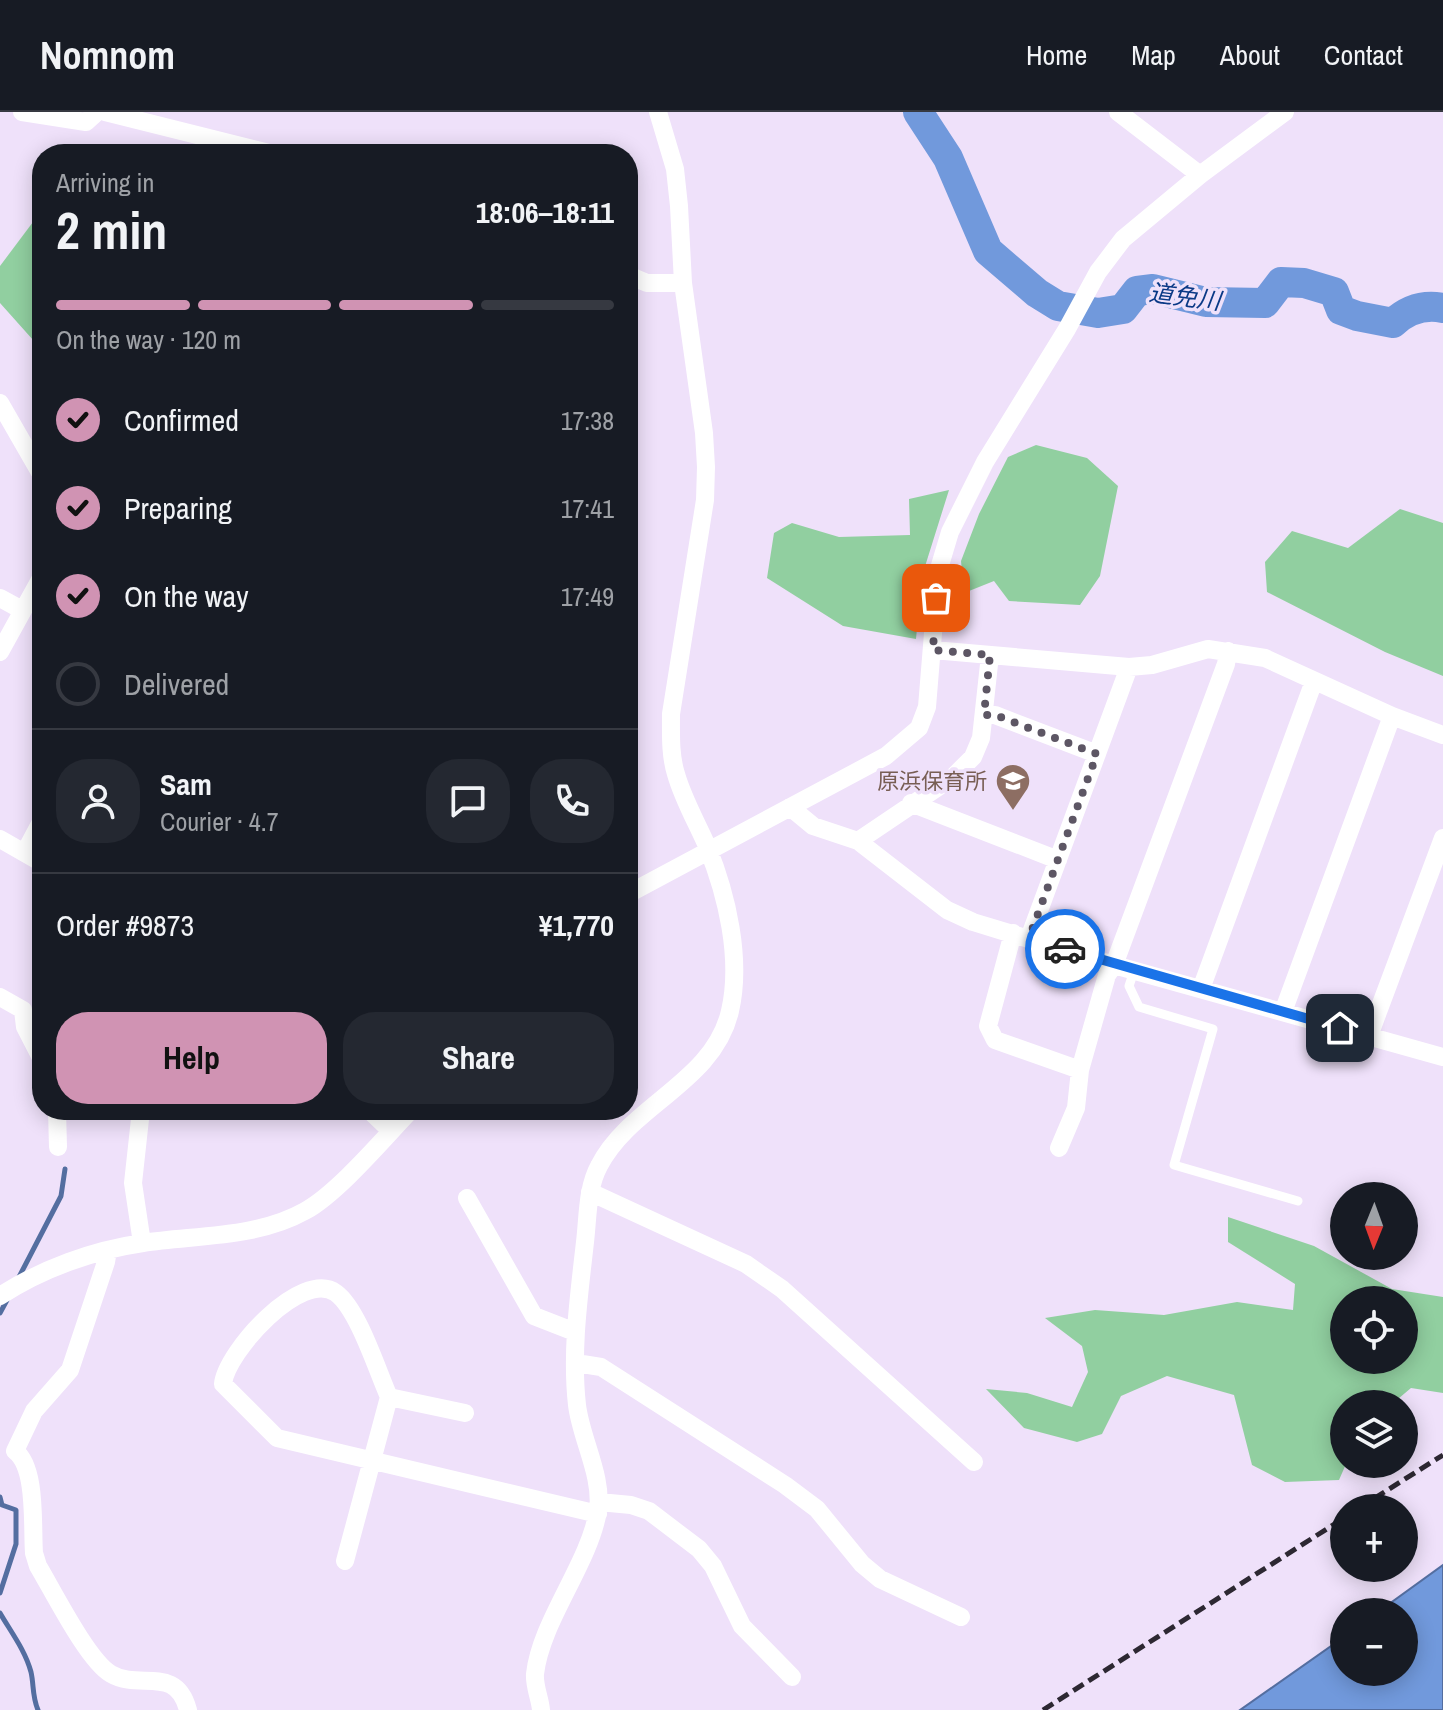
<!DOCTYPE html>
<html lang="en">
<head>
<meta charset="utf-8">
<style>
  :root { --surface:#171b24; --page:#242831; --text:#f1f3f6; --muted:#9ea1a6; --line:#363941; --accent:#d093b3 }
  body { margin:0; font-family:"Archivo Narrow","Noto Sans JP",sans-serif; background:var(--page); color:var(--text); height:100vh; display:flex; flex-direction:column; font-size:30px; white-space:nowrap }
  * { box-sizing:border-box; margin:0 }
  p { font-size:26px; color:var(--muted) }
  .icon { flex:none; width:44px; height:44px; fill:none; stroke:currentColor; stroke-width:2; stroke-linecap:round; stroke-linejoin:round }
  .map { position:relative; flex:1; overflow:hidden }
  .sheet { position:absolute; left:32px; top:32px; width:606px; height:976px; display:flex; flex-direction:column; background:var(--surface); border-radius:32px; box-shadow:0 4px 20px #0003 }
  .sheet>* { flex:none }
  .needle { width:52px; rotate:181deg }
  .controls { position:absolute; left:1330px; top:1070px; display:grid; gap:16px }
  .controls a { display:grid; place-items:center; width:88px; height:88px; border-radius:50%; background:var(--surface); box-shadow:0 4px 20px #0003; font-size:40px }
  .pin { position:absolute; display:grid; place-items:center; width:68px; height:68px; color:#fff; margin:-34px; border-radius:16px; box-shadow:0 4px 12px #0006 }
  .courier { position:absolute; display:grid; place-items:center; width:80px; height:80px; margin:-40px; border:6px solid #1a73e8; border-radius:50%; background:#fff; color:#222; box-shadow:0 2px 10px #0007 }
  .headline em { font-style:normal; font-weight:700 }
  .headline div { display:flex; flex-direction:column-reverse }
  .headline { display:flex; align-items:center; justify-content:space-between; height:136px; padding:0 24px }
  h1 { font-size:52px; font-weight:700; line-height:60px }
  .bar { display:grid; grid-template-columns:repeat(4,1fr); gap:12px 8px; align-content:center; height:96px; padding:0 24px }
  .bar i { height:10px; border-radius:6px; background:var(--line) }
  .bar .selected { background:var(--accent) }
  .bar p { grid-column:span 4 }
  .line { display:flex; align-items:center; gap:20px; padding:0 24px; border-top:2px solid var(--line) }
  .line div { flex:1 }
  .round { display:grid; place-items:center; flex:none; width:84px; height:84px; border-radius:32px; background:var(--page) }
  ol { padding:0 24px; list-style:none }
  li { display:flex; align-items:center; gap:24px; height:88px }
  li p { margin-inline-start:auto }
  li .icon { padding:8px; border-radius:50%; background:var(--accent); color:#111; stroke-width:4 }
  li:last-child { color:var(--muted) }
  li i { width:44px; height:44px; border:4px solid var(--line); border-radius:50% }
  .cta { display:flex; gap:16px; margin-top:auto; padding:16px 24px }
  .cta a { flex:1; height:92px; border-radius:32px; background:var(--accent); color:#111; font-size:32px; font-weight:700; line-height:92px; text-align:center }
  .cta a+a { background:var(--page); color:var(--text) }
  header { display:flex; align-items:center; gap:48px; box-sizing:border-box; height:112px; padding:0 40px; background:var(--surface); border-bottom:2px solid var(--line) }
  header strong { font-size:38px }
  nav { display:flex; gap:44px; margin-inline-start:auto; font-size:28px }
  .map>svg:first-child { display:block }
  .green { fill:#91cfa0; fill-rule:evenodd }
  .water { fill:#7199dc; stroke:#546ea0; stroke-width:2 }
  .lines { fill:none; stroke-linecap:round; stroke-linejoin:round }
  .stream { stroke:#546ea0; stroke-width:5 }
  .river { stroke:#7199dc; stroke-width:30 }
  .lane { stroke:#fff; stroke-width:9 }
  .street { stroke:#fff; stroke-width:18 }
  .rail { stroke:#2d2832; stroke-width:5; stroke-dasharray:12 6; stroke-linecap:butt }
  .done { stroke:#5d5664; stroke-width:8; stroke-dasharray:0 14.4 }
  .route { stroke:#1a73e8; stroke-width:10 }
  .labels { text-anchor:middle; dominant-baseline:central; stroke-width:7; stroke-linejoin:round; paint-order:stroke }
  .education-label { font-size:22px; fill:#785e54; stroke:#efe1fa; text-anchor:end }
  .water-label { font-size:24px; font-style:italic; fill:#0a3986; stroke:#efe1fa }
</style>
</head>
<body>
<header>
<strong>Nomnom</strong>
<nav><a>Home</a><a>Map</a><a>About</a><a>Contact</a></nav>
</header>
<div class="map">
<svg width="1443" height="1598" viewBox="0 0 1443 1598">
  <rect width="100%" height="100%" fill="#efe1fa"/>
  <path class="green" d="M 42,98 L 42,238 L 0,191 L 0,154 Z
    M 1036,333 L 1087,346 L 1118,374 L 1100,464 L 1080,493 L 1009,489 L 994,469 L 964,481 L 961,449 L 979,402 L 1008,345 Z
    M 949,378 L 922,464 L 916,527 L 843,514 L 767,466 L 774,421 L 792,411 L 839,425 L 910,423 L 909,387 Z
    M 1400,397 L 1443,411 L 1443,564 L 1385,540 L 1267,480 L 1265,450 L 1292,419 L 1348,436 Z
    M 1228,1105 L 1314,1134 L 1392,1177 L 1443,1185 L 1443,1281 L 1411,1276 L 1392,1292 L 1344,1292 L 1346,1352 L 1339,1368 L 1285,1370 L 1252,1353 L 1234,1283 L 1167,1264 L 1121,1284 L 1102,1322 L 1077,1330 L 1024,1316 L 986,1277 L 1027,1281 L 1072,1295 L 1088,1260 L 1082,1234 L 1045,1206 L 1095,1198 L 1164,1203 L 1237,1190 L 1293,1198 L 1295,1172 L 1228,1130 ZM 1404,1188 L 1404,1248 L 1344,1248 L 1344,1188 Z"/>
  <path class="water" d="M 1443,1453 L 1443,1598 L 1240,1598 L 1344,1525 L 1344,1560 L 1404,1560 L 1404,1500 L 1378,1500 Z"/>
  <g class="lines">
    <path class="stream" d="M 19,1165 L 61,1084 L 65,1057
      M 0,1201 L 7,1188
      M 0,1385 L 2,1393 L 16,1398 L 16,1432 L 0,1481
      M 0,1501 C 11,1520 25,1538 31,1560 C 34,1573 32,1584 38,1598"/>
    <path class="river" d="M 918,0 L 948,46 L 988,139 L 1037,181 L 1058,194 L 1098,201 L 1123,197 L 1137,179 L 1153,177 L 1206,190 L 1265,191 L 1281,170 L 1304,171 L 1334,180 L 1341,198 L 1357,204 L 1393,211 C 1407,198 1423,192 1443,196"/>
    <path class="lane" d="M 1134,859 L 1129,874 L 1139,895 L 1213,917 L 1174,1053 L 1298,1089"/>
    <path class="street" d="M 22,0 L 86,10 L 97,0
      M 105,0 L 273,42
      M 1118,0 L 1200,63
      M 628,163 L 647,171 L 683,171
      M 0,291 L 42,364
      M 0,486 L 22,498
      M 933,538 L 1129,555 L 1152,553 L 1208,537 L 1265,546 L 1392,604 L 1443,623
      M 0,540 L 42,464
      M 984,603 L 995,603 L 1097,642
      M 911,691 L 1058,748
      M 790,695 L 813,714 L 858,729 L 947,798 L 973,810 L 1114,853 L 1443,945
      M 0,727 L 42,751
      M 858,729 L 953,665 L 973,645 L 981,626 L 990,543
      M 25,740 L 42,708
      M 628,782 L 886,644 L 919,616 L 927,595 L 938,460 L 950,420 L 985,350 L 1067,217 L 1098,160 L 1123,127 L 1200,63 L 1285,0
      M 1013,821 L 988,914 L 995,928 L 1080,958
      M 1029,826 L 1129,555
      M 1201,877 L 1314,569
      M 0,885 L 23,898 L 25,915 L 42,948
      M 1283,900 L 1392,604
      M 1369,924 L 1443,726
      M 57,998 L 58,1035
      M 141,998 L 133,1071 L 142,1131
      M 369,998 L 391,1019
      M 1059,1036 L 1076,996 L 1080,958 L 1107,863 L 1114,853 L 1226,552 L 1228,539
      M 590,1080 L 746,1152 L 782,1177 L 974,1350
      M 467,1086 L 534,1204 L 575,1220
      M 108,1138 L 106,1150 L 70,1258 L 34,1299 L 15,1339 C 37,1355 32,1415 34,1441 L 38,1454 C 53,1479 88,1549 111,1562 C 140,1579 176,1552 188,1598
      M 0,1184 C 41,1157 94,1138 143,1131 C 196,1123 257,1126 305,1099 C 338,1081 384,1026 411,998
      M 576,1251 L 601,1255 L 785,1373 L 817,1397 L 862,1452 L 880,1467 L 961,1505
      M 465,1301 L 389,1285 C 377,1258 358,1197 336,1181 C 302,1156 226,1240 223,1272 L 277,1326 L 598,1402
      M 599,1390 L 631,1393 L 649,1399 L 699,1437 L 713,1454 L 742,1514 L 792,1565
      M 345,1449 L 389,1285
      M 541,1598 C 540,1586 534,1574 535,1562 C 541,1509 589,1452 598,1399 C 603,1364 581,1327 577,1293 C 571,1239 579,1184 585,1130 C 588,1105 587,1076 599,1054 C 630,993 714,970 730,899 C 742,847 727,783 707,734 C 697,711 683,687 676,662 C 670,643 671,622 671,602 L 705,388 L 706,355 L 704,321 L 683,171 L 679,94 L 675,57 L 658,0"/>
    <path class="rail" d="M 1359,1396 L 1443,1343
      M 1043,1598 L 1344,1406"/>
  </g>
  <g class="lines">
    <path class="done" d="M 936,486 L 933,538 L 990,543 L 984,603 L 995,603 L 1097,642 L 1029,826 L 1065,837"/>
    <path class="route" d="M 1065,837 L 1340,916"/>
  </g>
  <defs>
    <symbol id="school-pin" viewBox="-11 -11 22 30"><path d="M0 17L-7.5 6A9.5 9.5 0 1 1 7.5 6Z" fill="#8d6e63" stroke="#efe1fa"/><path d="M0-5L7-2L0 1L-7-2ZM-4 1L0 2.5L4 1V4Q0 6-4 4Z" fill="#fff"/></symbol>
  </defs>
  <g fill-rule="evenodd">
    <use href="#school-pin" x="993" y="649" width="40" height="54"/>
  </g>
  <g class="labels">
    <g class="education-label">
      <text x="987" y="669">原浜保育所</text>
    </g>
    <g class="water-label">
      <text transform="translate(1185 184) rotate(7)">道免川</text>
    </g>
  </g>
</svg>
<div class="controls">
<a><svg class="needle" viewBox="-14 -14 28 28"><path d="M0-13l5 13h-10z" fill="#e53935"/><path d="M0 13l5-13h-10z" fill="#9ea1a6"/></svg></a>
<a><svg class="icon" aria-label="locate" viewBox="0 0 24 24"><circle cx="12" cy="12" r="6"/><path d="M12 2v4M12 18v4M2 12h4M18 12h4"/></svg></a>
<a><svg class="icon" aria-label="layers" viewBox="0 0 24 24"><path d="M12 4l9 5-9 5-9-5zM3 14l9 5 9-5"/></svg></a>
<a>+</a>
<a>−</a>
</div>
<div class="pin" style="left:936px;top:486px;background:#ea580c"><svg class="icon" aria-label="bag" viewBox="0 0 24 24"><path d="M5 8h14l-1 12H6zM9 8a3 3 0 0 1 6 0"/></svg></div>
<div class="pin" style="left:1340px;top:916px;background:#1f2937"><svg class="icon" aria-label="home" viewBox="0 0 24 24"><path d="M3 11l9-7 9 7M6 9v11h12V9"/></svg></div>
<div class="courier" style="left:1065px;top:837px"><svg class="icon" aria-label="car" viewBox="0 0 24 24"><path d="M5 17H2v-5l4-1 3-4h7l3 4 3 1v5h-3M9 17h6M6 11h13"/><circle cx="7" cy="17" r="2"/><circle cx="17" cy="17" r="2"/></svg></div>
<section class="sheet">
<div class="headline"><div><h1>2 min</h1><p>Arriving in</p></div><em>18:06–18:11</em></div>
<div class="bar"><i class="selected"></i><i class="selected"></i><i class="selected"></i><i></i><p>On the way · 120 m</p></div>
<ol>
<li><svg class="icon" aria-label="check" viewBox="0 0 24 24"><path d="M5 12l5 5 9-10"/></svg>Confirmed<p>17:38</p></li>
<li><svg class="icon" aria-label="check" viewBox="0 0 24 24"><path d="M5 12l5 5 9-10"/></svg>Preparing<p>17:41</p></li>
<li><svg class="icon" aria-label="check" viewBox="0 0 24 24"><path d="M5 12l5 5 9-10"/></svg>On the way<p>17:49</p></li>
<li><i></i>Delivered</li>
</ol>
<div class="line" style="height:144px"><a class="round"><svg class="icon" aria-label="person" viewBox="0 0 24 24"><circle cx="12" cy="8" r="4"/><path d="M4 21q1-7 8-7t8 7"/></svg></a><div><b>Sam</b><p>Courier · 4.7</p></div><a class="round"><svg class="icon" aria-label="chat" viewBox="0 0 24 24"><path d="M4 5h16v11H9l-5 4z"/></svg></a><a class="round"><svg class="icon" aria-label="phone" viewBox="0 0 24 24"><path d="M5 4h4l2 5-3 2q2 4 5 5l2-3 5 2v4C11 20 4 13 5 4z"/></svg></a></div>
<div class="line" style="height:104px"><div>Order #9873</div><b>¥1,770</b></div>
<div class="cta"><a>Help</a><a>Share</a></div>
</section>
</div>
</body>
</html>
